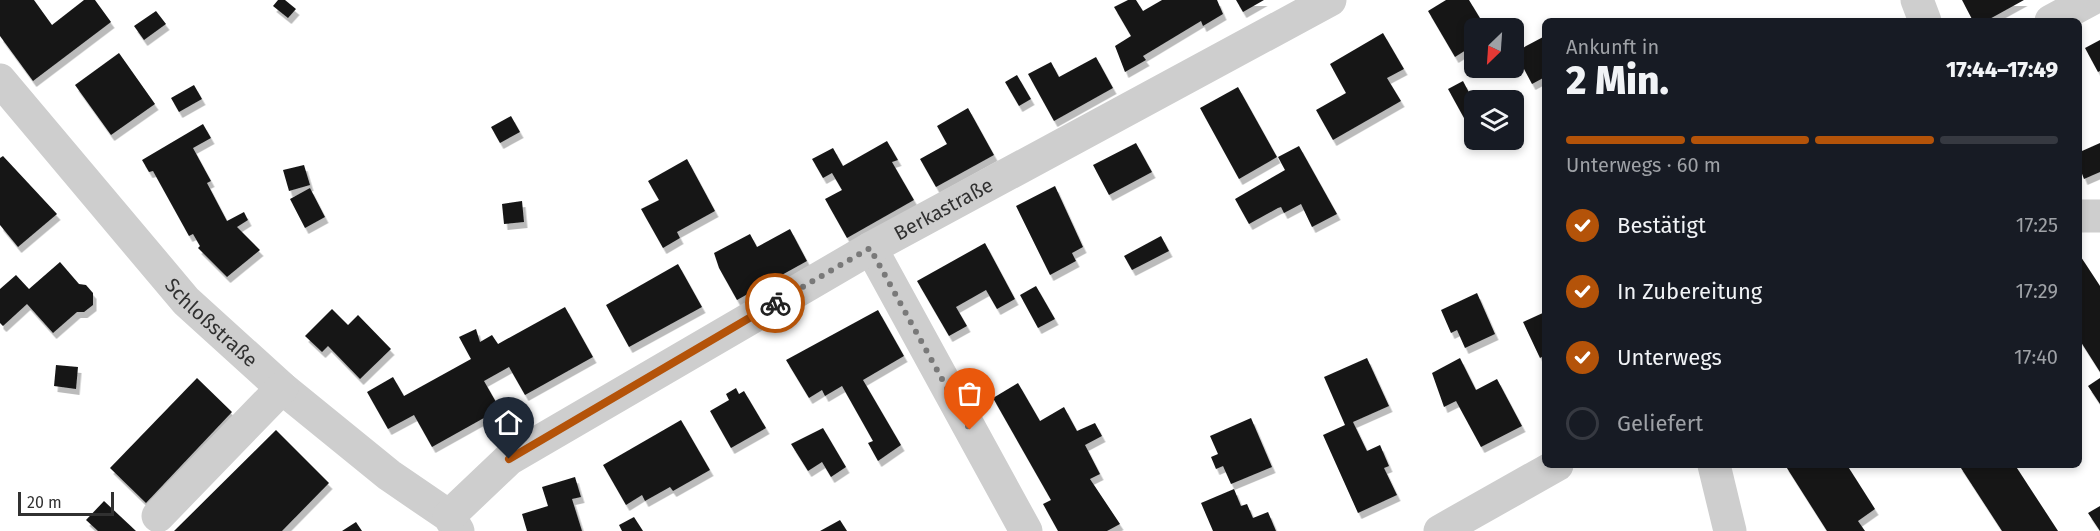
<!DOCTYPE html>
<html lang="de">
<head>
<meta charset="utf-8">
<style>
  :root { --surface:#171b24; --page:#20242c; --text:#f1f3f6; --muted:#9ea1a6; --line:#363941; --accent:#b45309 }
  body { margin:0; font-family:"Fira Sans",sans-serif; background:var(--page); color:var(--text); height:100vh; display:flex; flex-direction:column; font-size:22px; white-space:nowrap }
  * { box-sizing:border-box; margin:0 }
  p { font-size:20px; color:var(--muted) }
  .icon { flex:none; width:33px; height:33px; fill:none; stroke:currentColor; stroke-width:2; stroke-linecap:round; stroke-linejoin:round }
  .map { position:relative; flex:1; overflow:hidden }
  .details { position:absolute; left:1542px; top:18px; width:540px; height:450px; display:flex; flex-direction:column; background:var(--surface); border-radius:9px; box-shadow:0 3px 9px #0003 }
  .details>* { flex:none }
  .needle { width:39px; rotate:205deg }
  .controls { position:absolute; left:1464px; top:18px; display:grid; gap:12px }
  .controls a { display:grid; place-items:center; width:60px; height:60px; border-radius:9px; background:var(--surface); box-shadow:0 3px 9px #0003; font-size:30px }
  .scale { position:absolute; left:18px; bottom:15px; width:96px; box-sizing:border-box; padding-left:6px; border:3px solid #313131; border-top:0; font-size:16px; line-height:21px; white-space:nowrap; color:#313131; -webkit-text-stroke:4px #fff; paint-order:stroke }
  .pin { position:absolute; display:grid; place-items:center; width:51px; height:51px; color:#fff; margin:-62px -26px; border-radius:50% 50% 50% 0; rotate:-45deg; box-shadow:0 0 6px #0007 }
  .pin .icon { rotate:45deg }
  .courier { position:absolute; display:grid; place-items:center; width:60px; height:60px; margin:-30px; border:4px solid #b45309; border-radius:50%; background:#fff; color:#222; box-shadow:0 2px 8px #0007 }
  .headline em { font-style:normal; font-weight:800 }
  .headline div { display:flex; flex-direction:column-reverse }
  .headline { display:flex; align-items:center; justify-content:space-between; height:102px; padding:0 24px }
  h1 { font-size:39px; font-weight:800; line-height:45px }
  .bar { display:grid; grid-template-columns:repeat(4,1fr); gap:9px 6px; align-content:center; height:72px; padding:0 24px }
  .bar i { height:8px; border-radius:4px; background:var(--line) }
  .bar .selected { background:var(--accent) }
  .bar p { grid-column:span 4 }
  ol { padding:0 24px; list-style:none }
  li { display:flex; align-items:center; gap:18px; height:66px }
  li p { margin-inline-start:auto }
  li .icon { padding:6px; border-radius:50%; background:var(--accent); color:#fff; stroke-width:4 }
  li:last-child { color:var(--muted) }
  li i { width:33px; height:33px; border:3px solid var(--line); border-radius:50% }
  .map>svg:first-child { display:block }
  .building { fill:#181818; filter:url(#shadow) }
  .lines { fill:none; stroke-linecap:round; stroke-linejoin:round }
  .minor { stroke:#cecece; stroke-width:33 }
  .done { stroke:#797979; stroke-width:6; stroke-dasharray:0 10.8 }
  .route { stroke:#b45309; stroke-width:8 }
  .labels { text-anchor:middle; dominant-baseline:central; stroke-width:6; stroke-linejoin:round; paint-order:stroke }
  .street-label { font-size:20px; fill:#313131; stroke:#fff }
</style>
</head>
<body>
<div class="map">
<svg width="2100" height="531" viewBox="0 0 2100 531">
  <defs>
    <filter id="shadow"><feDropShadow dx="3.5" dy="6" stdDeviation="0" flood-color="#0004"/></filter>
  </defs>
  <rect width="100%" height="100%" fill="#fff"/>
  <path class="building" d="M 0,0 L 34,0 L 52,25 L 84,0 L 95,0 L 111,22 L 33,81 L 0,36 Z
    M 278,0 L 285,0 L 296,9 L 288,18 L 273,6 Z
    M 1128,0 L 1136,0 L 1143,11 L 1162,0 L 1217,0 L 1223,14 L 1203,26 L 1201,21 L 1143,56 L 1146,60 L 1125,72 L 1115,46 L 1131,36 L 1114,7 Z
    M 1236,0 L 1264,0 L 1243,12 Z
    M 1446,0 L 1469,0 L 1486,28 L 1474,28 L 1474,45 L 1455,57 L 1428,11 Z
    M 1962,0 L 2024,0 L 1986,21 L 1973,21 Z
    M 156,11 L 166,24 L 144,40 L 134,26 Z
    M 1383,33 L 1404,69 L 1387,78 L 1401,101 L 1333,140 L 1316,110 L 1346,93 L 1330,64 Z
    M 1545,36 L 1545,77 L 1532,84 L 1515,52 Z
    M 2100,40 L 2100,71 L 2098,72 L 2085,48 Z
    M 119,53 L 155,104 L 111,135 L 75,85 Z
    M 1096,57 L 1113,88 L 1054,121 L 1028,74 L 1051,62 L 1059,77 Z
    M 1017,75 L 1031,99 L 1019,106 L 1005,82 Z
    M 1463,81 L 1474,102 L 1474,113 L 1464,118 L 1448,89 Z
    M 194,85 L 202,99 L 179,112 L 171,98 Z
    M 1238,87 L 1277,157 L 1239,179 L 1200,108 Z
    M 968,108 L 994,155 L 936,187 L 920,159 L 947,144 L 937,126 Z
    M 511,116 L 520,132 L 500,143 L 491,127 Z
    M 203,124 L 211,138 L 193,148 L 211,181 L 207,183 L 227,221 L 244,212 L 248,220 L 237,227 L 260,250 L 227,277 L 198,248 L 200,246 L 193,234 L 189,236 L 153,171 L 149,172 L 142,160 Z
    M 887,141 L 898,160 L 892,162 L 914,200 L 847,238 L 825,199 L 842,190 L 832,173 L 823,178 L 812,159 L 833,148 L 843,166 Z
    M 1136,143 L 1152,172 L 1109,195 L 1093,165 Z
    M 2100,143 L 2100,172 L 2084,179 L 2079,166 L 2079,144 L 2082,151 Z
    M 1299,146 L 1337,214 L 1312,227 L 1301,204 L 1284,213 L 1281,207 L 1278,208 L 1249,224 L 1235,199 L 1285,170 L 1278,157 Z
    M 3,156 L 57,214 L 18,247 L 0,225 L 0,158 Z
    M 687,159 L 715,211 L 677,232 L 680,238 L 663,248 L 641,209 L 659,200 L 648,181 Z
    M 304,165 L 310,185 L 289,191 L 283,170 Z
    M 1055,186 L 1083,247 L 1072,253 L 1076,261 L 1050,275 L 1016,206 Z
    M 310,188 L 325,217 L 305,228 L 290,199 Z
    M 522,201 L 524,222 L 504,224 L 502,204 Z
    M 790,229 L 807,261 L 737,300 L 719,268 L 714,253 L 750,234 L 757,247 Z
    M 1161,236 L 1169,251 L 1132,270 L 1124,256 Z
    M 985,243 L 1015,299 L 997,309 L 986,290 L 956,307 L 967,326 L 949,336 L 917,281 Z
    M 2081,257 L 2100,286 L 2100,372 L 2079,339 Z
    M 60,262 L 79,284 L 86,285 L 93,293 L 93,305 L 84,312 L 77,312 L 53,333 L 27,304 L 3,326 L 0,323 L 0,289 L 16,275 L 29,289 Z
    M 678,264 L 702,307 L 629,347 L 606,305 Z
    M 1036,286 L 1055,319 L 1038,328 L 1020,295 Z
    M 1477,293 L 1495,334 L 1465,348 L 1457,330 L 1451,333 L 1441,310 Z
    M 565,307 L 593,357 L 525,395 L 509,367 L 484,381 L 500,409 L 432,447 L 414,415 L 388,429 L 367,392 L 393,377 L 404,396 L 471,359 L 459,337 L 476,329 L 480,342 L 492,335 L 498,344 Z
    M 332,309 L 348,325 L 358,315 L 391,349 L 360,379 L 328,346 L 322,352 L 305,336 Z
    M 878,310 L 904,356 L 863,380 L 901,445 L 878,461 L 868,443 L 873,441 L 842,386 L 825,396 L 822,390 L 809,398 L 786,360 Z
    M 1545,312 L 1545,355 L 1540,358 L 1523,322 Z
    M 1367,358 L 1389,406 L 1353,422 L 1367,451 L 1380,445 L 1389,466 L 1384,468 L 1397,495 L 1358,513 L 1323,435 L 1345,425 L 1324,377 Z
    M 1460,358 L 1476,390 L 1497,379 L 1522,426 L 1481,447 L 1456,401 L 1444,407 L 1432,373 Z
    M 56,365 L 78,367 L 76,389 L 54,386 Z
    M 197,378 L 232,412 L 146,503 L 110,468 Z
    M 2100,378 L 2100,404 L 2088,386 Z
    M 1018,383 L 1040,421 L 1064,407 L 1077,431 L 1095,423 L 1102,436 L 1085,445 L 1100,474 L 1090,479 L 1120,524 L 1107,531 L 1058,531 L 1043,504 L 1051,500 L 993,398 Z
    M 736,388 L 739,394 L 744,391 L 766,428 L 731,448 L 710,411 L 729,400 L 726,394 Z
    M 1251,418 L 1272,467 L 1231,484 L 1223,466 L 1216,469 L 1211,457 L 1218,454 L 1210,436 Z
    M 681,420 L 710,470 L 673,491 L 670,487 L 645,501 L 642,495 L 626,505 L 603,465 Z
    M 823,428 L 846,467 L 831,477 L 822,462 L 808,471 L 791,444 Z
    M 276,430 L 329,483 L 282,531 L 174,531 Z
    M 1785,465 L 1847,465 L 1875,509 L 1858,521 L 1865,531 L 1827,531 Z
    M 1959,465 L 2015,465 L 2058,531 L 2002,531 Z
    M 575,477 L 581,497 L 572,499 L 582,531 L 527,531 L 522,514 L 548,506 L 542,487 Z
    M 1234,489 L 1241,506 L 1247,504 L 1253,518 L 1268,512 L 1276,531 L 1213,531 L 1201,503 Z
    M 104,501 L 136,531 L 98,531 L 86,520 Z
    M 2100,506 L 2100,531 L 2088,513 Z
    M 634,517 L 643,531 L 622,531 L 619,525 Z
    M 840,520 L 847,531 L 820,531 Z
    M 356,522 L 362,531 L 342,531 Z"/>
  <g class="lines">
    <g class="minor">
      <path d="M 1917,0 L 1925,21"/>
      <path d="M 2051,21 L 2090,0"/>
      <path id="s1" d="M 0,80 L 186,301 L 282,388 L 389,475 L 449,516 L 458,531"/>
      <path d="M 2079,216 L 2100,216"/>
      <path d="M 871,248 L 1026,531"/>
      <path d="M 1714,465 L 1730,531"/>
      <path d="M 158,516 L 282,388"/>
      <path id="s2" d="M 449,516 L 509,459 L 871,248 L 1330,0"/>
      <path d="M 1440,531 L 1557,465"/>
    </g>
  </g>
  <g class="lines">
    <path class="done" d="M 775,303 L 870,248 L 970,430"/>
    <path class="route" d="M 509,459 L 775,303"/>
  </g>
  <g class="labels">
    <g class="street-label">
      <text stroke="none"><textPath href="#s2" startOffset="584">Berkastraße</textPath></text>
      <text stroke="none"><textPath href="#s1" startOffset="322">Schloßstraße</textPath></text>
    </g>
  </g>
</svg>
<div class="controls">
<a><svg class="needle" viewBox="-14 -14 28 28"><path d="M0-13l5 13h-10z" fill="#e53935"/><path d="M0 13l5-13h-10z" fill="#9ea1a6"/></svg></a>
<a><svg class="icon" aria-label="layers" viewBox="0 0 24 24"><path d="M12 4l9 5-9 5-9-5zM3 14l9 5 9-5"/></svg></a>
</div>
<div class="scale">20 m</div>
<div class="pin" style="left:970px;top:430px;background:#ea580c"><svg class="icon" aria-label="bag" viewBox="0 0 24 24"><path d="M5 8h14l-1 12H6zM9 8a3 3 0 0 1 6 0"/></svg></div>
<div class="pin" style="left:509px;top:459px;background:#1f2937"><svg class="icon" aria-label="home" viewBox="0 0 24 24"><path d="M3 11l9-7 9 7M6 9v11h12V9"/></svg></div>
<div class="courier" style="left:775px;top:303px"><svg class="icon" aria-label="bike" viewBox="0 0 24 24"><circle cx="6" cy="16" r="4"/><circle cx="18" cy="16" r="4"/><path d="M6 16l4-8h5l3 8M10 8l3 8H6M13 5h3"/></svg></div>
<section class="details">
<div class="headline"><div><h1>2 Min.</h1><p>Ankunft in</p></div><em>17:44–17:49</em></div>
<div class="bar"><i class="selected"></i><i class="selected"></i><i class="selected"></i><i></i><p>Unterwegs · 60 m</p></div>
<ol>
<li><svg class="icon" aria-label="check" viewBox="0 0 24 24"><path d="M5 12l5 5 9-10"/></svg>Bestätigt<p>17:25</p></li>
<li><svg class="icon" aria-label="check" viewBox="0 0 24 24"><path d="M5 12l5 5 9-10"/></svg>In Zubereitung<p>17:29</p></li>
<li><svg class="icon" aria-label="check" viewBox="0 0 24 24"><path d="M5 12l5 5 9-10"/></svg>Unterwegs<p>17:40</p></li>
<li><i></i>Geliefert</li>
</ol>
</section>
</div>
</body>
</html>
